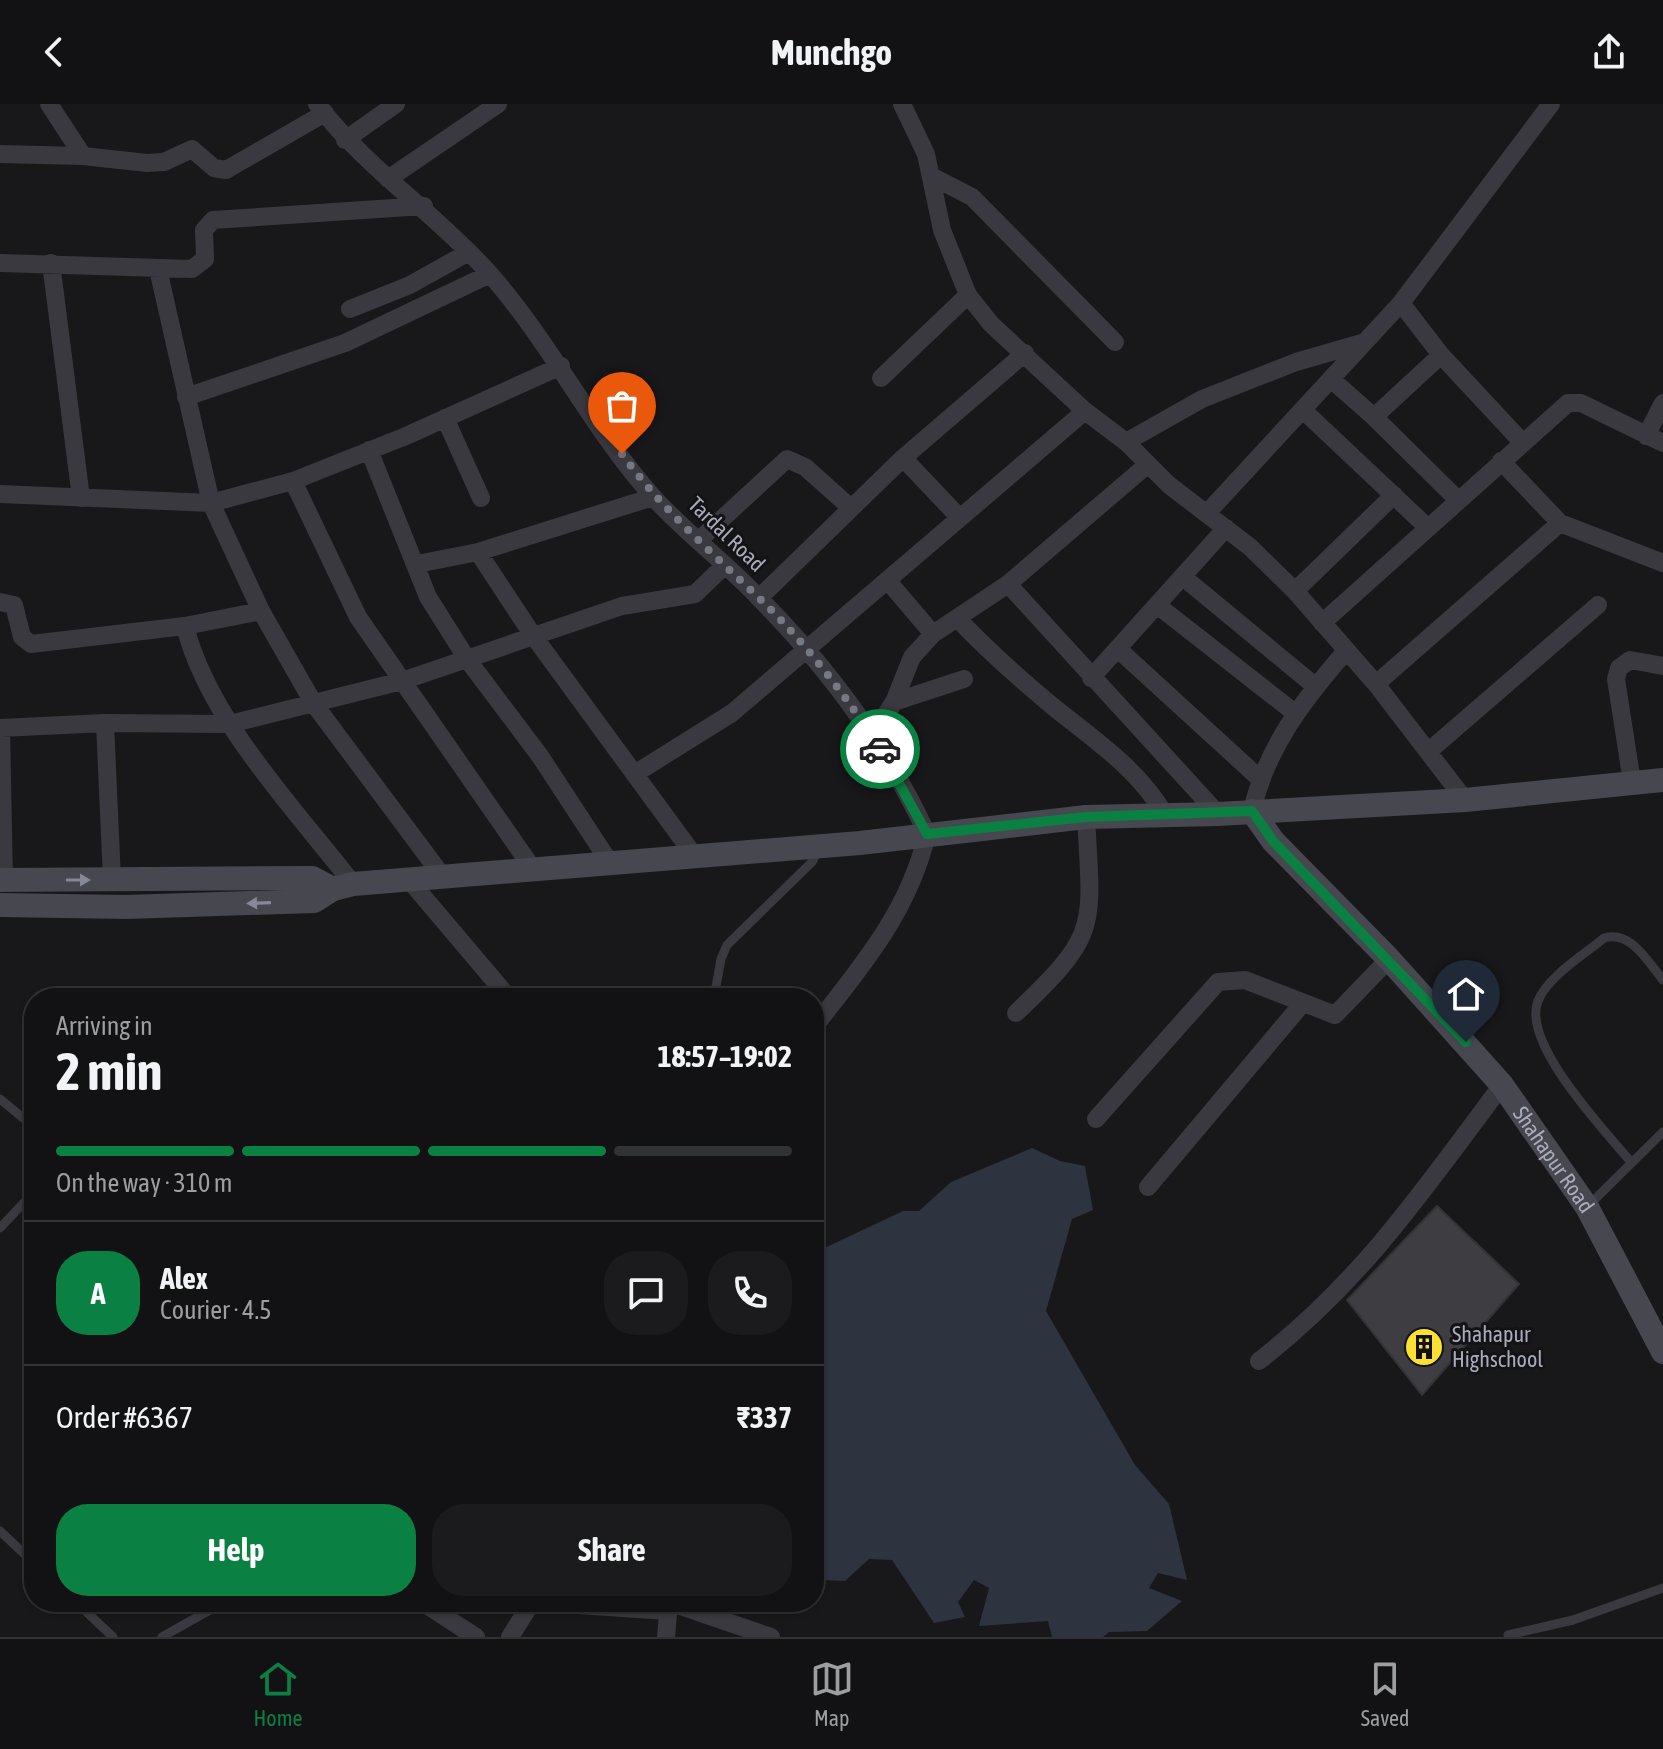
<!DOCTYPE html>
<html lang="en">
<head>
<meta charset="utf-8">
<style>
  :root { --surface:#121214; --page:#1b1b1d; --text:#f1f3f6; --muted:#9c9ea0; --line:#313234; --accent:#0b8043 }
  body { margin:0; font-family:"Asap Condensed",sans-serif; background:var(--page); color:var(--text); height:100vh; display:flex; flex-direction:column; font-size:30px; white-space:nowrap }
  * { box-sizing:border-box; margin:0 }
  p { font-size:26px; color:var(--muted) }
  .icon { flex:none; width:44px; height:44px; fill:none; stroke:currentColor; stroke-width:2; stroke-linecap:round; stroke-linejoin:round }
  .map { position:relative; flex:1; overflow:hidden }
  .sheet { position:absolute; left:24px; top:884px; width:800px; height:624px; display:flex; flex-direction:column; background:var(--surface); border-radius:32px; box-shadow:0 2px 6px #0004,0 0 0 2px var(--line) }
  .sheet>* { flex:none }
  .pin { position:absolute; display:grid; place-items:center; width:68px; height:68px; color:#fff; margin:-82px -34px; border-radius:50% 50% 50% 0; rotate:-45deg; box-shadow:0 0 8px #0007 }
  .pin .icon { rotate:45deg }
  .courier { position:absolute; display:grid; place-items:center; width:80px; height:80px; margin:-40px; border:6px solid #0b8043; border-radius:50%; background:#fff; color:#222; box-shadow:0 2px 10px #0007 }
  .head em { font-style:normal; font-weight:700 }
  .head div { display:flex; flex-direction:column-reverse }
  .head { display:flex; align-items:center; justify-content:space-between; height:136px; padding:0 32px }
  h1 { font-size:52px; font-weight:700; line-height:60px }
  .bar { display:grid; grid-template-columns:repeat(4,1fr); gap:12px 8px; align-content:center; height:96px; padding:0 32px }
  .bar i { height:10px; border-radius:6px; background:var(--line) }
  .bar .selected { background:var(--accent) }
  .bar p { grid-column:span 4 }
  .line { display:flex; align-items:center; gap:20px; padding:0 32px; border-top:2px solid var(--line) }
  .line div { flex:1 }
  .round { display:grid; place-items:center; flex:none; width:84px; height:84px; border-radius:32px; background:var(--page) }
  .button { display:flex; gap:16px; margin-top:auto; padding:16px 32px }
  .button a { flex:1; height:92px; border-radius:32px; background:var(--accent); color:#fff; font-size:32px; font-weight:700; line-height:92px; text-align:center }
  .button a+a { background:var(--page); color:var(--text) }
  header { display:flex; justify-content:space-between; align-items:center; height:104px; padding:0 32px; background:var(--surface); font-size:36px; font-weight:700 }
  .menu { display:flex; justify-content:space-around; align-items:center; height:112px; border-top:2px solid var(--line); background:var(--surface); font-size:22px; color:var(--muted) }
  .menu a { display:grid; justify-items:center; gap:4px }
  .menu .selected { color:var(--accent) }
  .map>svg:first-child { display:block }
  .water { fill:#2d333f }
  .building { fill:#3d3d42; stroke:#333236; stroke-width:2 }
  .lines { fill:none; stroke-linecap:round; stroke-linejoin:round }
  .lane { stroke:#39393f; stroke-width:9 }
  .street { stroke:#39393f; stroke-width:18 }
  .secondary { stroke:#46474f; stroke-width:24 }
  .oneway { fill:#868895 }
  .done { stroke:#767882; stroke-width:8; stroke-dasharray:0 14.4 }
  .route { stroke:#0b8043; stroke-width:10 }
  .labels { text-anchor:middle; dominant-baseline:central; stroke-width:6; stroke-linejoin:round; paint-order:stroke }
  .street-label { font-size:22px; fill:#a9abba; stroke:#131315 }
  .poi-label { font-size:22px; fill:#a9abba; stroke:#131315; text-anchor:start }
</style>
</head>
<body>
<header><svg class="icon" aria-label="back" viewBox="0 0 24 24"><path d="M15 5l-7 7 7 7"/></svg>Munchgo<svg class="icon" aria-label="share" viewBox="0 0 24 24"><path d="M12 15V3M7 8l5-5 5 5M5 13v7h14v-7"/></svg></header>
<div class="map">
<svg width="1663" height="1533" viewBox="0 0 1663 1533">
  <rect width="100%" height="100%" fill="#18181a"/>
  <path class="water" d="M 1032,1044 L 1060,1057 L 1085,1062 L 1093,1106 L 1072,1115 L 1046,1207 L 1135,1361 L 1169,1400 L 1187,1476 L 1158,1469 L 1149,1484 L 1182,1497 L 1147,1527 L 1109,1528 L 1103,1533 L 1052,1533 L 1048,1517 L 979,1522 L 989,1484 L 974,1476 L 958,1498 L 965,1513 L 934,1519 L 892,1456 L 869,1455 L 845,1477 L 822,1476 C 811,1458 812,1447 824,1431 L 814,1430 L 814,1149 L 903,1107 L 919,1107 L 951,1078 Z"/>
  <path class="building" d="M 1437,1102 L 1519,1180 L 1422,1291 L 1347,1196 Z"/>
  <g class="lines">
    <path class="lane" d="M 714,894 L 721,855 L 727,841 L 812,758 L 819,745
      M 0,995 L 34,1023
      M 1631,1058 C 1605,1027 1521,939 1538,897 C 1548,872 1584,851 1604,834 C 1631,826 1648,858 1663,876
      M 1588,1102 L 1663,1028
      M 0,1124 L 34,1088
      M 0,1427 L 34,1459
      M 76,1498 L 113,1533
      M 1508,1531 L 1573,1516 L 1663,1484
      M 162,1533 L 224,1498"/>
    <path class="street" d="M 317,0 C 367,65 435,109 489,169 C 551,239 592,325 654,394 C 687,430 726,459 759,494 C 826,562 887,643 927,730 C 909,807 862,862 814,923
      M 902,0 L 926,50 L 942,126 L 968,191 L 991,220 L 1085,307 L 1126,338 L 1169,381 L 1250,443 L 1295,487 L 1376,580 L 1465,696
      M 345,36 L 396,0
      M 0,50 L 83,52 L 49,0
      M 83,52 L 147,59 L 164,58 L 192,45 L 214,64 L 226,66 L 325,9
      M 933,73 L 972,93 L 1115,238
      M 388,75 L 498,0
      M 0,159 L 192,165 L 205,155 L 204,126 L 213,116 L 424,102
      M 51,159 L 81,394
      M 158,165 L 211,399 L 261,507 L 314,600 L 443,773
      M 1401,199 L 1441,251 L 1523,339
      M 350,205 L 410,181 L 469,148
      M 881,274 L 968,191
      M 1332,276 L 1374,313 L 1457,395
      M 186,293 L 345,239 L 490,170
      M 1304,307 L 1426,422
      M 1374,313 L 1441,251
      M 445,314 L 481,394
      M 1646,332 L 1663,299
      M 1126,338 L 1202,295 L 1296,258 L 1362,239
      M 369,346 L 428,493 L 467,555 L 540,652 L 610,759
      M 903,354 L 960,414
      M 1501,357 L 1560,419 L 1663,459
      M 293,377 L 358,513 L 535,768
      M 0,390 L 211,399 L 293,377 L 406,332 L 561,262
      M 1207,409 L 1401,199 L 1551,0
      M 698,437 L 787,355 L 805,363 L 851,404
      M 478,448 L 532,530 L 696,754
      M 417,460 L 478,448 L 653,393
      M 1183,473 L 1315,582
      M 887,476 L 933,530
      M 1008,480 L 1218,710
      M 1295,487 L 1394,391
      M 759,494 L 903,354 L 1025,249
      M 0,498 L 14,501 L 22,533 L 31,540 L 185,522 L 261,507
      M 1157,501 L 1295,609
      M 957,514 C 988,547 1021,576 1056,605 C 1096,637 1139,666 1165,711
      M 1322,519 L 1568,299 L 1581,299 L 1663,339
      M 185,522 C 208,615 295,705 353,780
      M 1118,545 L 1259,674
      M 1091,574 L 1226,424
      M 1376,580 L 1560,419
      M 894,598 L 964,575
      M 105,619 L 112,776
      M 0,624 L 105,619 L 230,620 L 402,577 L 622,502 L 695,490 L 724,462
      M 1,624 L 4,775
      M 872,632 L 894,598 L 912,553 L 933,530 L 1008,480 L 1147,361
      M 1429,647 L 1598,501
      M 636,669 L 732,609 L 1085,307
      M 1632,678 L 1616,575 L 1619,564 L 1630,556 L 1663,562
      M 1252,707 C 1266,644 1304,595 1346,547
      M 410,777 L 509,894
      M 1016,909 C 1100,829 1092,825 1086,713
      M 1096,1015 L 1218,878 L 1245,876 L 1335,911 L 1389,855
      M 1148,1083 L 1302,900
      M 1259,1257 C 1363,1176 1424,1085 1502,981
      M 422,1498 L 476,1533
      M 533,1498 L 668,1507
      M 669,1498 L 771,1533
      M 510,1533 L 532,1498
      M 666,1533 L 669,1498"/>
    <g class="secondary">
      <path id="s1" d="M 1252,707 L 1273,737 L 1389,855 L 1502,981 L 1587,1103 L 1663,1248"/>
      <path d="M 0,776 L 312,774 L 333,785"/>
      <path d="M 0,801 L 126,803 L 314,797 L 333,785 L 353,780 L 860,739 L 1086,713 L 1218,710 L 1465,696 L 1663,676"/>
    </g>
  </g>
  <defs><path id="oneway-solid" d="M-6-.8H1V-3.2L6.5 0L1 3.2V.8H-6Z" transform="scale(2)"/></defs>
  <g class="oneway">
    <use href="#oneway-solid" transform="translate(78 776)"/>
    <use href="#oneway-solid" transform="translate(259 799) rotate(178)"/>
  </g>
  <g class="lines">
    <path class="done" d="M 622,350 C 661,404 709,446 757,492 C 803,536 846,591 880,645"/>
    <path class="route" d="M 880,645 L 927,730 L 1086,713 L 1252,707 L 1273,737 L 1466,938"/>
  </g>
  <defs>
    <symbol id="building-disc" viewBox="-11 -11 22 22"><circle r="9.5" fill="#f9e031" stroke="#131315"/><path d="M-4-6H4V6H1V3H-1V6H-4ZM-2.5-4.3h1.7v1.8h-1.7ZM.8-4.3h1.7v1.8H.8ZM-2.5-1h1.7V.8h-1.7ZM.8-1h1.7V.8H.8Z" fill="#111"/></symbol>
  </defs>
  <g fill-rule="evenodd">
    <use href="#building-disc" x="1402" y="1221" width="44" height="44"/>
  </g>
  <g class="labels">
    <g class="street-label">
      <text transform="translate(727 430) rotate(44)">Tardal Road</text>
      <text stroke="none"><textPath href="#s1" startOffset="462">Shahapur Road</textPath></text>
    </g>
    <g class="poi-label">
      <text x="1452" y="1230">Shahapur<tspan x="1452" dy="25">Highschool</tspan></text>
    </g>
  </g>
</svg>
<div class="pin" style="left:622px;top:350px;background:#ea580c"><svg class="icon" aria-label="bag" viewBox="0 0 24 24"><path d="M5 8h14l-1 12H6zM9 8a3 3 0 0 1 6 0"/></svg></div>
<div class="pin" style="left:1466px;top:938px;background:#1f2937"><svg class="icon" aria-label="home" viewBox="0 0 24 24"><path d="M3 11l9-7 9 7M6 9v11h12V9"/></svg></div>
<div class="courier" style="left:880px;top:645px"><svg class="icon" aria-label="car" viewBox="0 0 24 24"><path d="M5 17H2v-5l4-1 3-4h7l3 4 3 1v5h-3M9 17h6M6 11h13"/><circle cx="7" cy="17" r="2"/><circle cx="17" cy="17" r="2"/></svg></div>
<section class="sheet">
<div class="head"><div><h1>2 min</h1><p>Arriving in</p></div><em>18:57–19:02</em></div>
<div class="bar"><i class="selected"></i><i class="selected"></i><i class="selected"></i><i></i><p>On the way · 310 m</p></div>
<div class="line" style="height:144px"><b class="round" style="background:var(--accent);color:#fff">A</b><div><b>Alex</b><p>Courier · 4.5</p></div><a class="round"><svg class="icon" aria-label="chat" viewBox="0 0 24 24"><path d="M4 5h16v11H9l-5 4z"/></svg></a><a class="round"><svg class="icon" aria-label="phone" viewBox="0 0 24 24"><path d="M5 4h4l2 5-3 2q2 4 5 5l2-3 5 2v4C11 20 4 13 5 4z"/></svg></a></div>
<div class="line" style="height:104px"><div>Order #6367</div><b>₹337</b></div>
<div class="button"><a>Help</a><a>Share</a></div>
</section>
</div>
<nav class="menu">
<a class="selected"><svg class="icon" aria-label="home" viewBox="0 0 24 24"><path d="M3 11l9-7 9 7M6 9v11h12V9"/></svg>Home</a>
<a><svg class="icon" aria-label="map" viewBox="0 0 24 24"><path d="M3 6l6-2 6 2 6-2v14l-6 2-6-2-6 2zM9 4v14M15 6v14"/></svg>Map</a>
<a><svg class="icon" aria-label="saved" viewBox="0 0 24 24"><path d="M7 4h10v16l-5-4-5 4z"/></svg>Saved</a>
</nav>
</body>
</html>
